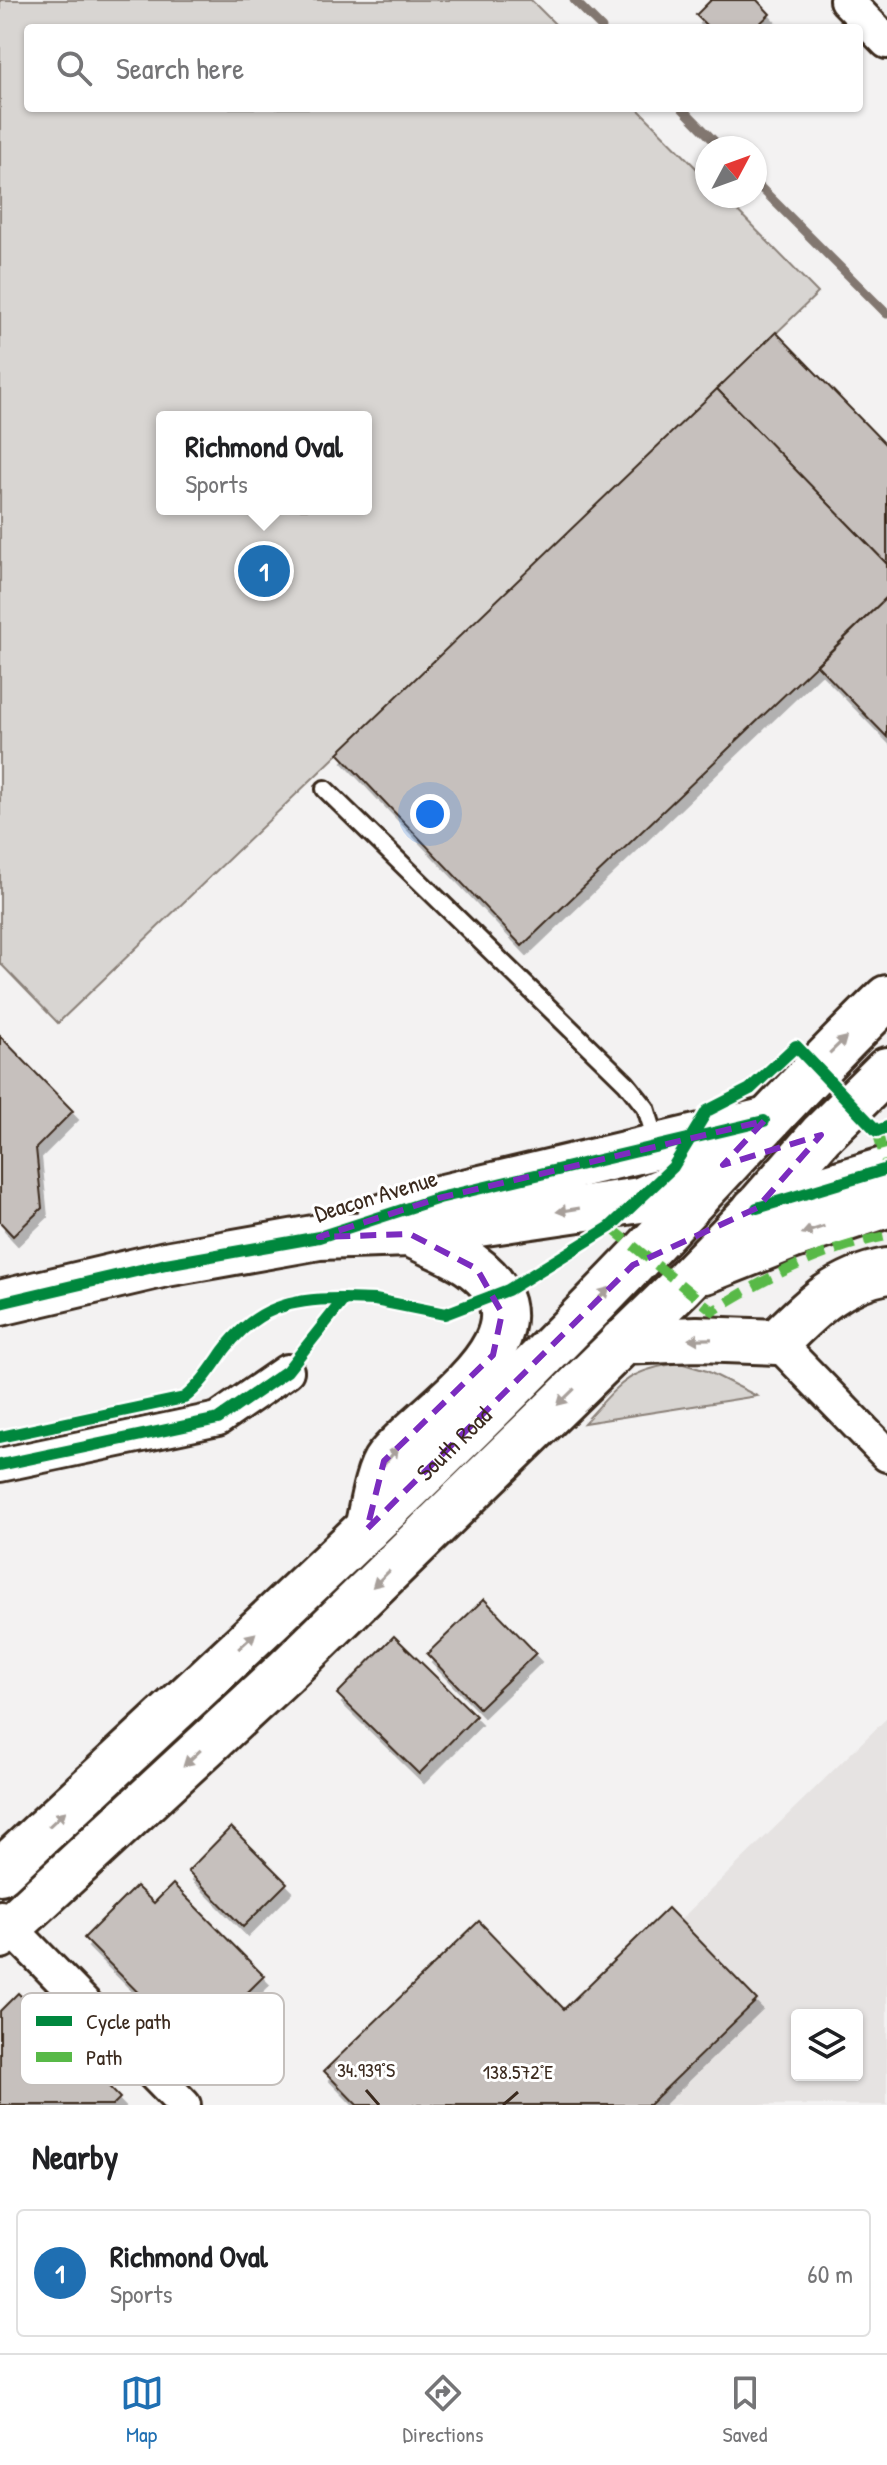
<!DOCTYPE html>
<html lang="en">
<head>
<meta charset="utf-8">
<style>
	:root { --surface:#fff; --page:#f2f2f2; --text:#202124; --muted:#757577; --line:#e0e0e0; --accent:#1f6fb2 }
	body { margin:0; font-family:"Patrick Hand",sans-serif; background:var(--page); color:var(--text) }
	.controls { position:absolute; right:24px; bottom:24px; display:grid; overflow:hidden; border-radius:8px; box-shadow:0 2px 6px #0004 }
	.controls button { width:72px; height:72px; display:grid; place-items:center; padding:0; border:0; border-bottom:2px solid var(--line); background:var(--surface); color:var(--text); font:40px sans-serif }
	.compass { position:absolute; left:695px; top:136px; width:72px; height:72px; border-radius:50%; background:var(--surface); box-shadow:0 2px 6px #0004; rotate:49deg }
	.you { position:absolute; left:430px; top:814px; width:28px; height:28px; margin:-20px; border:6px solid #fff; border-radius:50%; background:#1a73e8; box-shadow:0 0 0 12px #1a73e833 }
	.badge { display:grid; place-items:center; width:52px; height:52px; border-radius:50%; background:var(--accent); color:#fff; font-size:26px; font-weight:700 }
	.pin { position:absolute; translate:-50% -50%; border:4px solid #fff; box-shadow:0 2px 8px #0006 }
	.popup { position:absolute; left:156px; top:411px; width:216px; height:104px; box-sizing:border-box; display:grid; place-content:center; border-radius:8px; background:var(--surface); filter:drop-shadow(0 2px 6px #0005); font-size:26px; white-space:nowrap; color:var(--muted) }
	.popup b { font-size:30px; color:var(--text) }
	.popup::after { content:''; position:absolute; left:50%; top:100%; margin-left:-16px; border:16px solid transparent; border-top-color:var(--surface) }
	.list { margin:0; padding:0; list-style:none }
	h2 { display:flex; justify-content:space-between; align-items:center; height:104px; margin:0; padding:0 32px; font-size:34px }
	h2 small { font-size:26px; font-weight:400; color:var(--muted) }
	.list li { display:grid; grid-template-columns:52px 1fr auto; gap:24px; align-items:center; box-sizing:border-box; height:128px; margin:0 16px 16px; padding:0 16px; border:2px solid var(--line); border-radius:8px }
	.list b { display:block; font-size:30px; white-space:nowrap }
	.list p { margin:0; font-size:26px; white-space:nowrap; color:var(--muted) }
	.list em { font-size:26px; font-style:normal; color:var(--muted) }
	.icon { flex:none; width:44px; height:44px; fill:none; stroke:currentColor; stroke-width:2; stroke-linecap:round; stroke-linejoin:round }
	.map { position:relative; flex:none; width:887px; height:2105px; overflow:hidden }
	.search { position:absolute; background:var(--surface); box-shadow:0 2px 6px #0004; left:24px; right:24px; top:24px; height:88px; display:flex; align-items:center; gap:20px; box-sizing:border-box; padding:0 28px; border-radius:8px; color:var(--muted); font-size:30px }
	.sheet { height:248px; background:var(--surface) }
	nav { display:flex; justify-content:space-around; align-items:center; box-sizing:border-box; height:112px; border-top:2px solid var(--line); background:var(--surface); font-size:22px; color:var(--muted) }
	nav a { display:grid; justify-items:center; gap:4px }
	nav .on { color:var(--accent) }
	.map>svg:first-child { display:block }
	.built { fill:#e6e3e2; fill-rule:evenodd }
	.green { fill:#d8d5d2; stroke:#8a8078; stroke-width:2; fill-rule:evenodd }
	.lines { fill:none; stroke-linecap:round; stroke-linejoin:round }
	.stream { stroke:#827770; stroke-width:9 }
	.building { fill:#c6c0bd; stroke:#3b2a1e; stroke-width:2; filter:url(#shadow) }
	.lane-casing { stroke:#3b2a1e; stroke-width:22 }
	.street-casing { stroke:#3b2a1e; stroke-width:38 }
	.secondary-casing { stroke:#3b2a1e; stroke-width:50 }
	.highway-casing { stroke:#3b2a1e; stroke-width:50 }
	.lane { stroke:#fff; stroke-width:16 }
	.street { stroke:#fff; stroke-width:32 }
	.secondary { stroke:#fff; stroke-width:44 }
	.highway { stroke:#fff; stroke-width:44 }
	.quiet { stroke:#58b947; stroke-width:10; stroke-dasharray:20 10; stroke-linecap:butt }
	.cycleway-casing { stroke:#fff; stroke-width:17 }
	.cycleway { stroke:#00873e; stroke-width:12 }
	.oneway { fill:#a79f9a }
	.marked { fill:none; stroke:#7b2cbf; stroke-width:6; stroke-dasharray:16 10; stroke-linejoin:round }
	.ticks { fill:none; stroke:#3b2a1e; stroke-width:3 }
	.labels { text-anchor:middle; stroke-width:6; stroke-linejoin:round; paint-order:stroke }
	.street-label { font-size:24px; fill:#3b2a1e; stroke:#fff }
	.key { fill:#fff; stroke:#c4bfbc; stroke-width:2 }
	.key-label { font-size:22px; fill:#3b2a1e }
	.ticks-label { font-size:20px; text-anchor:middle; fill:#3b2a1e; stroke:#fff; stroke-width:6; stroke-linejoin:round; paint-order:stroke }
</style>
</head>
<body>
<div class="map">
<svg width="887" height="2105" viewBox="0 0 887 2105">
	<defs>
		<filter id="shadow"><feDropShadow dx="5" dy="9" stdDeviation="0" flood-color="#0004"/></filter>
	</defs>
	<rect width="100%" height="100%" fill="#f3f2f2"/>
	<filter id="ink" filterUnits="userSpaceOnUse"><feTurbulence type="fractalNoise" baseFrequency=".0125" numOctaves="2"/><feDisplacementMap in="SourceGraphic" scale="16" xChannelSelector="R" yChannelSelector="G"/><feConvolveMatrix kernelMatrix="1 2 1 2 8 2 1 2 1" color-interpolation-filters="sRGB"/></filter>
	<g filter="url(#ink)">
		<path class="built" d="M887,1718V2105H614L554,2043ZM797,2015H857V2075H797Z"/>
		<g class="green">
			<path d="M0,0H531L559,28H28V108H637L707,179V196H723L818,293L58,1023L0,963ZM162,417H366V509H162Z"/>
			<path d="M680,1363L707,1371L757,1396L584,1423C619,1385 626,1370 680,1363Z"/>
		</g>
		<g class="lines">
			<g class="stream">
				<path d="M574,0L602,28"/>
				<path d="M682,108L721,148"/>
				<path d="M755,182L887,314"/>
			</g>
		</g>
		<g class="building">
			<path d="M711,0H757L770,14L755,28H709L696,15Z"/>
			<path d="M776,332L887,446V564L717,389Z"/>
			<path d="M717,389L887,564V597L522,946L338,753Z"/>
			<path d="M887,597V737L817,665Z"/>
			<path d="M0,1036L73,1111L36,1148L42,1208L13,1236L0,1222Z"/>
			<path d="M484,1599L536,1653L479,1708L427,1654Z"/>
			<path d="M394,1636L476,1716L419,1774L337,1694Z"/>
			<path d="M231,1827L287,1883L243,1927L188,1871Z"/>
			<path d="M173,1884L264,1976L192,2047L84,1938L136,1886L154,1903Z"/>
			<path d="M668,1908L757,2000L649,2105H357L324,2071L479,1921L564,2009Z"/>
			<path d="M18,1993L120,2098L113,2105H0V2011Z"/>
		</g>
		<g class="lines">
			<defs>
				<path id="lane" d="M325,789L626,1083L646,1108L657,1143"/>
				<g id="street">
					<path d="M846,0L887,42"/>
					<path d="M777,1342L887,1455"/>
					<path d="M0,1465L218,1419L287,1371"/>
					<path d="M0,1917L184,2105"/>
				</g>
				<g id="secondary">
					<path d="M379,1218L439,1198L764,1121"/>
					<path d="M0,1303L166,1264L319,1237L410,1234L640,1200L723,1165"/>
					<path d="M622,1342L697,1339L777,1342C811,1308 838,1280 887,1271"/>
				</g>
				<g id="highway">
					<path d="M755,1209L887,1169"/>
					<path d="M705,1271L791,1237L887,1205"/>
					<path d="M367,1529C371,1512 377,1471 387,1459C427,1409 566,1332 470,1264C453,1252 430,1244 410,1234"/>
					<path id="s1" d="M0,1872C213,1673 430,1476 632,1265C718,1176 798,1084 887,998"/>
					<path d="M0,1936L285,1672L682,1285L757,1208L821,1135L887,1070"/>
				</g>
			</defs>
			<use href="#lane" class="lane-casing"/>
			<use href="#street" class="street-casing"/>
			<use href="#secondary" class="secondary-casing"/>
			<use href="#highway" class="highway-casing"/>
			<use href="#lane" class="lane"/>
			<use href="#street" class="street"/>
			<use href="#secondary" class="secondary"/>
			<use href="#highway" class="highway"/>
			<g class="quiet">
				<path d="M877,1131L887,1166"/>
				<path d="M610,1227L713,1311C767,1277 824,1248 887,1236"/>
			</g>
			<defs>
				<g id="cycleway">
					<path d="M757,1208L887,1169"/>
					<path d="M0,1303L166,1264L319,1237L439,1198L764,1121"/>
					<path d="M0,1437L184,1398C201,1385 212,1367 224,1350C256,1307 293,1298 344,1299"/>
					<path d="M0,1465L218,1419L287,1371L344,1299L375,1300L445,1314L508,1290L610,1227L673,1167L707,1111L750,1089L796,1046L877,1131L887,1127"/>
				</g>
			</defs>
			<use href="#cycleway" class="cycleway-casing"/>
			<use href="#cycleway" class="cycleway"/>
		</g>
		<defs><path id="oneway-solid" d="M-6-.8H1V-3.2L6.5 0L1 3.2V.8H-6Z" transform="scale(2)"/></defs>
		<g class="oneway">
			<use href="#oneway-solid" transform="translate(838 1045) rotate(-44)"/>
			<use href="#oneway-solid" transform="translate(568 1210) rotate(171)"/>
			<use href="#oneway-solid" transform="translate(813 1230) rotate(162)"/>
			<use href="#oneway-solid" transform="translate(601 1296) rotate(-45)"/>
			<use href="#oneway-solid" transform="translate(700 1339) rotate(179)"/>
			<use href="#oneway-solid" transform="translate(566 1397) rotate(136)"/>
			<use href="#oneway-solid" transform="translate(391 1456) rotate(-51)"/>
			<use href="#oneway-solid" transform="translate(381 1579) rotate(136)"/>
			<use href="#oneway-solid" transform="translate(247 1641) rotate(-43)"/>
			<use href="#oneway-solid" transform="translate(192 1758) rotate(137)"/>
			<use href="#oneway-solid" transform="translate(57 1819) rotate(-43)"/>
		</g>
	</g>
	<path class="marked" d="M764,1121L723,1165L821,1135L757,1208L633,1265L367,1529L384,1461L493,1355L502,1313L477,1269L410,1234L319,1237L439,1198Z"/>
	<path class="ticks" d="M366,2090L379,2105M503,2105L518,2092"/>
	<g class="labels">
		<g class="street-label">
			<text transform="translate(376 1196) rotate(-17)" y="8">Deacon Avenue</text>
			<text dy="8" stroke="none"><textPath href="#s1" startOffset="624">South Road</textPath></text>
		</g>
	</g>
	<rect x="20" y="1993" width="264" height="92" rx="12" class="key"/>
	<rect x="36" y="2016" width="36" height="10" fill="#00873e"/>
	<rect x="36" y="2052" width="36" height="10" fill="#58b947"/>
	<g class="key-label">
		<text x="86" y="2029">Cycle path</text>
		<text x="86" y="2065">Path</text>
	</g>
	<g class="ticks-label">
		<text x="366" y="2077">34.939°S</text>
		<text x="518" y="2079">138.572°E</text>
	</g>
</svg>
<div class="controls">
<button><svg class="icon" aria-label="layers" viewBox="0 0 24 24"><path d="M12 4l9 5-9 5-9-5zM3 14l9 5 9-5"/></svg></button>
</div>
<svg class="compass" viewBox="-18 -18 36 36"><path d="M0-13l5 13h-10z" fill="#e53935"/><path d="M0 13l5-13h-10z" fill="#757577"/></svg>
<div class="you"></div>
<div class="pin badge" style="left:264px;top:571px">1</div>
<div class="popup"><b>Richmond Oval</b>Sports</div>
<div class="search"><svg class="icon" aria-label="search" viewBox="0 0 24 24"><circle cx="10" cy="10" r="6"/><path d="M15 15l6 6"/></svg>Search here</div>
</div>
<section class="sheet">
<h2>Nearby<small></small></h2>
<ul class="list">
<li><span class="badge">1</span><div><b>Richmond Oval</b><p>Sports</p></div><em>60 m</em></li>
</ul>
</section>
<nav>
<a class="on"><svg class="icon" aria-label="map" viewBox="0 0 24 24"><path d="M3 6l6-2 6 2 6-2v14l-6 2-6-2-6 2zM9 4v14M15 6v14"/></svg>Map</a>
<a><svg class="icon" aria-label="directions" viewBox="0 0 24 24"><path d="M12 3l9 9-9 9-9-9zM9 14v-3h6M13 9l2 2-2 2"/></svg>Directions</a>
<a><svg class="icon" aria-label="saved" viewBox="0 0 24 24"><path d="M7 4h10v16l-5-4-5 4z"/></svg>Saved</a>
</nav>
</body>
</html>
